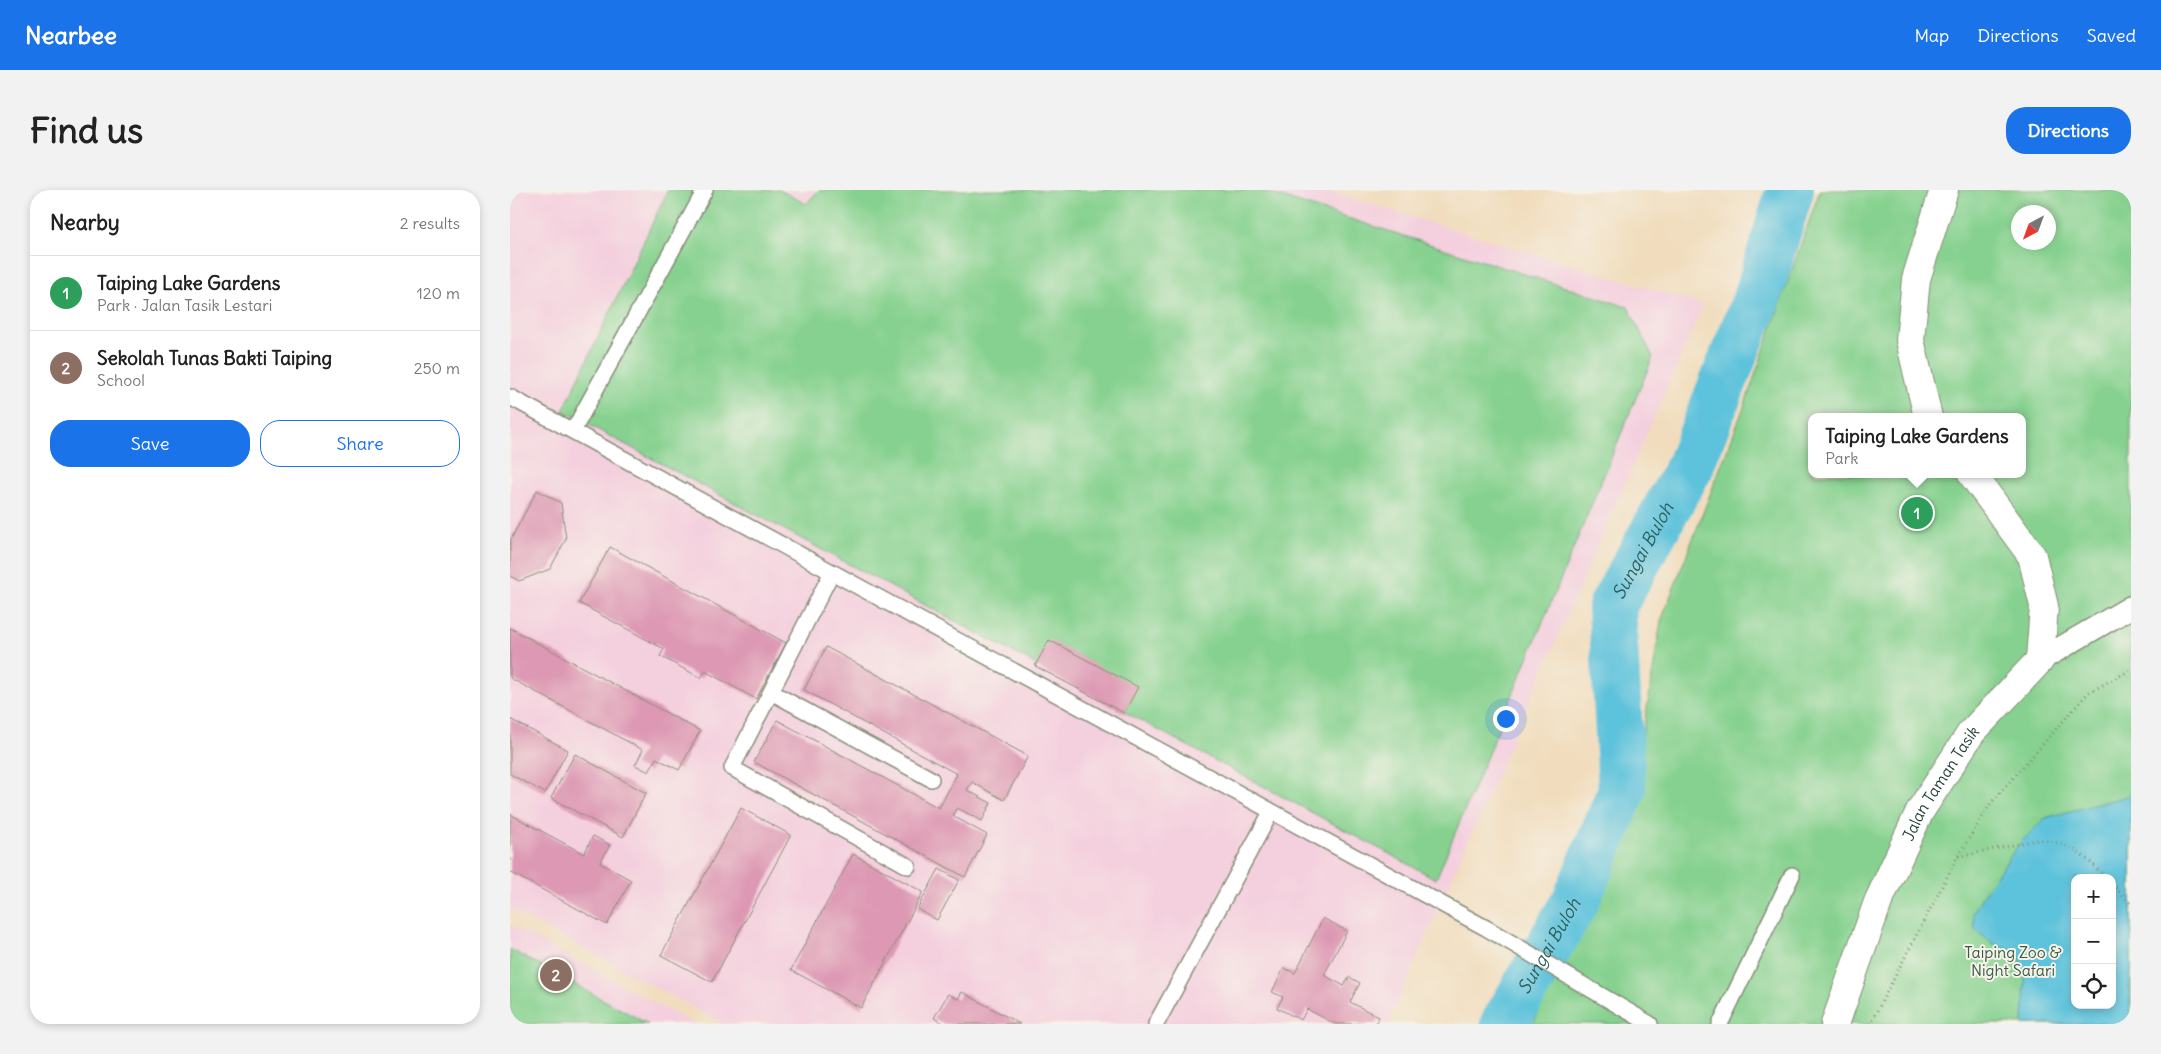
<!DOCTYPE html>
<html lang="en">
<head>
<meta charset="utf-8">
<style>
	:root { --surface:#fff; --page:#f2f2f2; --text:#222; --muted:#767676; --line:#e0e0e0; --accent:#1a73e8 }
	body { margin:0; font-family:Delius,sans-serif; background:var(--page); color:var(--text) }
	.controls { position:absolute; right:15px; bottom:15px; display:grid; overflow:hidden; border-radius:10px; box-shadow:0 2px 8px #0003 }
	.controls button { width:45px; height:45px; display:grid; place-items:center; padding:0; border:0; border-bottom:1px solid var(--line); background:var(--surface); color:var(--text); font:25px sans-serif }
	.compass { position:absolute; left:1501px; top:15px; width:45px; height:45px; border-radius:50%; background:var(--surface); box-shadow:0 2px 8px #0003; rotate:221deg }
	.you { position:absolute; left:995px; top:528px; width:18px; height:18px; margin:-12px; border:4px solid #fff; border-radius:50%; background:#1a73e8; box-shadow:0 0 0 8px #1a73e833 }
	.badge { display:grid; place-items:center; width:32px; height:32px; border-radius:50%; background:var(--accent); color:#fff; font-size:16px; font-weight:700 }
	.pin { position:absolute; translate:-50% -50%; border:2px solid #fff; box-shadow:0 1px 5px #0006 }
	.popup { position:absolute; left:1298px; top:223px; width:218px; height:65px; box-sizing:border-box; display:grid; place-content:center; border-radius:10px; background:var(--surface); filter:drop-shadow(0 1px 4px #0005); font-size:16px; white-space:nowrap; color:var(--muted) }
	.popup b { font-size:19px; color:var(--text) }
	.popup::after { content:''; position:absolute; left:50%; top:100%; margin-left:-10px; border:10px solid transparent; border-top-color:var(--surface) }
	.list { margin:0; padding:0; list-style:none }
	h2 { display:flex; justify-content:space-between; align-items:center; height:65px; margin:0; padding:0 20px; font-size:21px }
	h2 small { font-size:16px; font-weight:400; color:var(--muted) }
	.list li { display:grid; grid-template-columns:32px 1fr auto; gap:15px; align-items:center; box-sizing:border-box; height:75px; padding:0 20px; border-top:1px solid var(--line) }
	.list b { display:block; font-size:19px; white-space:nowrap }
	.list p { margin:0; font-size:16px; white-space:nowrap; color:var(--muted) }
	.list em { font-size:16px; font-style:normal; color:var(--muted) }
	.actions { display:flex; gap:10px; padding:15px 20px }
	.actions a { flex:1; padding:11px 0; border:1px solid var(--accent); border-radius:20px; text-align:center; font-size:18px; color:var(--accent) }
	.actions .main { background:var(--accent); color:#fff }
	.icon { flex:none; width:28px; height:28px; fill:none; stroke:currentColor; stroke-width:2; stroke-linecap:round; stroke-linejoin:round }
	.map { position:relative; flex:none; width:1621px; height:834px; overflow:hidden; border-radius:20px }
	header { display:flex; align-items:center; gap:30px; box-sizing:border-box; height:70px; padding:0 25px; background:var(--accent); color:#fff }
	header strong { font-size:24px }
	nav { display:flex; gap:28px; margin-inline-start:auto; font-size:18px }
	.intro { display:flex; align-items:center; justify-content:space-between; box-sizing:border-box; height:120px; padding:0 30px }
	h1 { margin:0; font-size:35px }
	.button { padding:12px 22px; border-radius:20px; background:var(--accent); color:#fff; font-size:18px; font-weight:700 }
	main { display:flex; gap:30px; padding:0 30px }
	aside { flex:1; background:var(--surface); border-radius:20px; box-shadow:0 2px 8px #0003 }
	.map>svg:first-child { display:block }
	.built { fill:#f4cfde }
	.green { fill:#86d18f; stroke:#528762; fill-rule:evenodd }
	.water { fill:#5dc2db; stroke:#3e8088; fill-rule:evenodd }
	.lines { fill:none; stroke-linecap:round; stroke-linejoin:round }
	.river { stroke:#5dc2db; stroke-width:48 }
	.building { fill:#dd98b3 }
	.service-casing { stroke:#888d79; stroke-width:18 }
	.pedestrian-casing { stroke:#888d79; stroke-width:25 }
	.tertiary-casing { stroke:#888d79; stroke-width:30 }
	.path { stroke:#888d79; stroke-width:3; stroke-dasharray:1 4; stroke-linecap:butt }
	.service { stroke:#fff; stroke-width:15 }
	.pedestrian { stroke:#fff; stroke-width:22 }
	.tertiary { stroke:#fff; stroke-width:28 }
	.labels { text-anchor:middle; stroke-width:4; stroke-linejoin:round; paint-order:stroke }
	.street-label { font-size:16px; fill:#1f3d34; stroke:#f7f3e8 }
	.park-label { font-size:16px; fill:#345b46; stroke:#f7f3e8 }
	.water-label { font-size:18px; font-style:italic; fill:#2e5e5e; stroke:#f7f3e8 }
</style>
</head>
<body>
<header>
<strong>Nearbee</strong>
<nav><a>Map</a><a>Directions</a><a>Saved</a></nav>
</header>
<div class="intro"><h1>Find us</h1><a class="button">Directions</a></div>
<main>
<aside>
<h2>Nearby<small>2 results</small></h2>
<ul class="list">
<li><span class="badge" style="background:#2e9e5b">1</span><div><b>Taiping Lake Gardens</b><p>Park · Jalan Tasik Lestari</p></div><em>120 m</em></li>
<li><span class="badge" style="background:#8d6e63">2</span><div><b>Sekolah Tunas Bakti Taiping</b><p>School</p></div><em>250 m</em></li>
</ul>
<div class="actions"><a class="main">Save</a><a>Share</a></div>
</aside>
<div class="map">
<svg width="1621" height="834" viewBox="0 0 1621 834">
	<rect width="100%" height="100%" fill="#f7f3e8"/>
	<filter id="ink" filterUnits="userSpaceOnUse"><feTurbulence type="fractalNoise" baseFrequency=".02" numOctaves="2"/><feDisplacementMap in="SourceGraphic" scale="10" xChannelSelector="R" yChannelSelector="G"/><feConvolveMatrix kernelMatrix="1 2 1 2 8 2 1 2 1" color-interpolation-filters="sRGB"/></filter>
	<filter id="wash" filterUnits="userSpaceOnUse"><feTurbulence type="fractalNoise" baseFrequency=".0096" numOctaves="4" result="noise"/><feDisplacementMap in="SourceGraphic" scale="20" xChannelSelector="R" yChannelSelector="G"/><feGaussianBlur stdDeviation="1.12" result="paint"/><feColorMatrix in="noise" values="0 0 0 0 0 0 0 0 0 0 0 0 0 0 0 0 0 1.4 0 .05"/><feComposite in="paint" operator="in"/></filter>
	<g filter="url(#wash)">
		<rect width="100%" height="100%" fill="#f1ddbe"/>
		<g class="built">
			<path d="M0,0H813L1193,115L878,834H214L0,719Z"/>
			<path d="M0,735L184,834H0Z"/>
		</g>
		<g class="green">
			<path d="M158,0H270L296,14L309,0H749L1118,117L1143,167L926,689L53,221Z"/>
			<path d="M1310,0H1621V834H1023L1122,611L1151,431L1235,214ZM1508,22H1538V52H1508ZM1302,227H1512V284H1302ZM1565,688H1602V815H1565Z"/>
			<path d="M0,759L138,834H0Z"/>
		</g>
		<path class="water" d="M1621,605V783C1617,794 1621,820 1621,834H1513L1515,790L1508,763L1484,754L1465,740L1463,723L1476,700L1510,653L1535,628ZM1565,688H1602V815H1565Z"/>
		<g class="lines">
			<path class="river" id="s1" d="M994,834L1066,710L1112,600L1102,417L1179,278L1249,102L1280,0"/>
		</g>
		<g id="blocks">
			<g class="building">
				<path d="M27,300L51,313L56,349L40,379L9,391L0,386V351Z"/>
				<path d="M100,357L276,453L246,509L195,481L191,488L150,466L154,459L69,413Z"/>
				<path d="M0,438L190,541L169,580L146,568L139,582L125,575L133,560L0,488Z"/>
				<path d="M539,450L628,497L614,523L525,476Z"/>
				<path d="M316,457L518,566L494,610L462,592L457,600L481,613L472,631L447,618L443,626L477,645L455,687L244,572L267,530L429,618L447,584L294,500Z"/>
				<path d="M0,529L58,560L35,603L0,584Z"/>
				<path d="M65,564L136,603L113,647L41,608Z"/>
				<path d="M231,618L281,645L202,792L151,765Z"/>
				<path d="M0,624L74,664L83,646L100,655L90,673L121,690L97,735L0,682Z"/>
				<path d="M343,664L413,702L351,818L281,780Z"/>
				<path d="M429,679L449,690L427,730L407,719Z"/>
				<path d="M813,728L837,741L814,785L834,796L839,787L850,793L840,812L869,827L865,834H825L797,819L791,830L767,818L773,807L762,802L774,778L785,783Z"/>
				<path d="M452,802L510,834H435L424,828L438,804L448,809Z"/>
			</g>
		</g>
	</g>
	<g filter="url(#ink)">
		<use href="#blocks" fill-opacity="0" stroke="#888d79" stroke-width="1"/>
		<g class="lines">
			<defs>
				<g id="service">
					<path d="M0,207L976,738L1140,834"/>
					<path d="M63,241L195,0"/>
					<path d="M322,382L222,578L398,676"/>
					<path d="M261,502L421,589"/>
					<path d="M646,834L761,622"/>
					<path d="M1210,834L1282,685"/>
				</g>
				<path id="pedestrian" d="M1530,470L1621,417"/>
				<g id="tertiary">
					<path d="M1418,227L1400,150L1406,89L1434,0"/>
					<path id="s2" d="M1325,834L1368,712L1410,621L1461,543L1530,470L1534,416L1522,366L1462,284"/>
				</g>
			</defs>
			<use href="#service" class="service-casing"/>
			<use href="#pedestrian" class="pedestrian-casing"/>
			<use href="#tertiary" class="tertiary-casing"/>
			<g class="path">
				<path d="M1448,667L1526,650C1559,650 1575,666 1596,688"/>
				<path d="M1602,694L1621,714"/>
				<path d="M1360,834L1447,668L1481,613L1579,502L1621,480"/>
			</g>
			<use href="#service" class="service"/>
			<use href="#pedestrian" class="pedestrian"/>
			<use href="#tertiary" class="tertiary"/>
		</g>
	</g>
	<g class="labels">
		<g class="street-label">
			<text dy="6" stroke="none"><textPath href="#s2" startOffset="264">Jalan Taman Tasik</textPath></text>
		</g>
		<g class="park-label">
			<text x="1503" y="768">Taiping Zoo &amp;<tspan x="1503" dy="18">Night Safari</tspan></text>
		</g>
		<g class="water-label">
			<text dy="6" stroke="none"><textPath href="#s1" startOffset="510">Sungai Buloh</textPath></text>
			<text dy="6" stroke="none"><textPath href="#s1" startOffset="90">Sungai Buloh</textPath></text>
		</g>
	</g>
</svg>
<div class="controls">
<button>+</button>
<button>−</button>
<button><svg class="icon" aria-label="locate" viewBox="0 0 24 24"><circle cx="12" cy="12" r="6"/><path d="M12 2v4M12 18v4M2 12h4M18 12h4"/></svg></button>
</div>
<svg class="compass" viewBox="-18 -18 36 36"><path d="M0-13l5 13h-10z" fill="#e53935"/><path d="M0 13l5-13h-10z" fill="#767676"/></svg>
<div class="you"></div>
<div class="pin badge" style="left:1407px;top:323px;background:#2e9e5b">1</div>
<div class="popup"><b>Taiping Lake Gardens</b>Park</div>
<div class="pin badge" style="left:46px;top:785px;background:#8d6e63">2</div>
</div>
</main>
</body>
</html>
